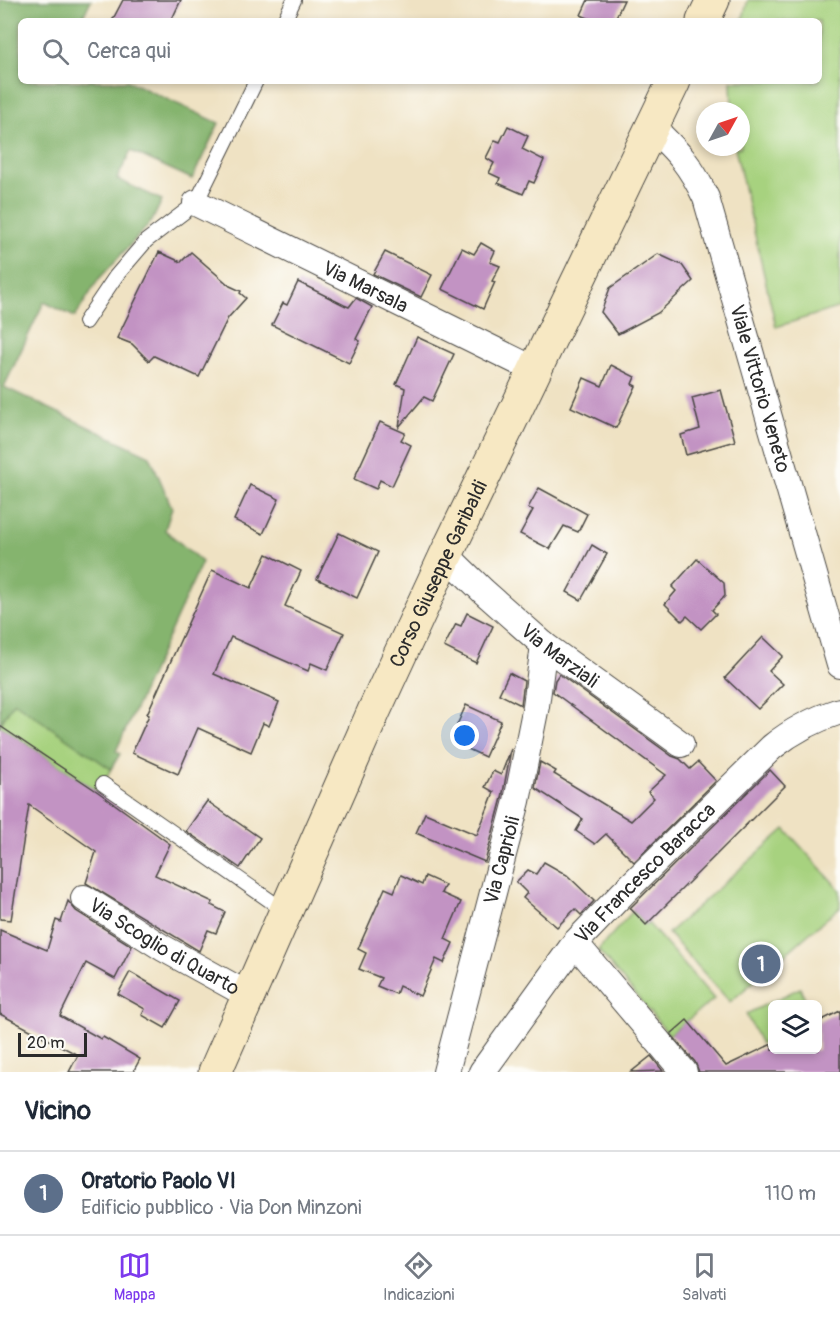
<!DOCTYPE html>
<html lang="it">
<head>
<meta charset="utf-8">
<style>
	:root { --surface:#fff; --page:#f6f6f7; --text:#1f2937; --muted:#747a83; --line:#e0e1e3; --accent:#7c3aed }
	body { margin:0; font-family:Pangolin,sans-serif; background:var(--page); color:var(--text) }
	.controls { position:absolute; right:18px; bottom:18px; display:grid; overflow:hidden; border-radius:9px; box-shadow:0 3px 9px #0003 }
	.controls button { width:54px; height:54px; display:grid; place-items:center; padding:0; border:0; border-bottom:2px solid var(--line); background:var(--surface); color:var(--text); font:30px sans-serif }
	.compass { position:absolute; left:696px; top:102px; width:54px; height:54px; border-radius:50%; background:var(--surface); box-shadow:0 3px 9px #0003; rotate:50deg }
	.scale { position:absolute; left:18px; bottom:15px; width:69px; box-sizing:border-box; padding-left:6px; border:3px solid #2b2b2b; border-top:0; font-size:16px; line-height:21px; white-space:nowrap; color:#2b2b2b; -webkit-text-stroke:4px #fdfcf7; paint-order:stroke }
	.you { position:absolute; left:465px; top:736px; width:21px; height:21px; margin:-15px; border:4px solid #fff; border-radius:50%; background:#1a73e8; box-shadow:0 0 0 9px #1a73e833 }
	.badge { display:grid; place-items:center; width:39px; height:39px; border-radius:50%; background:var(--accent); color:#fff; font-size:20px; font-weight:700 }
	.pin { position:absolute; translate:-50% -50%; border:3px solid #fff; box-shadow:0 2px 6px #0006 }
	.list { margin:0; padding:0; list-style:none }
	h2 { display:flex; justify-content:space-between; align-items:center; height:78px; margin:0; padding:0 24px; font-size:26px }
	h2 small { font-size:20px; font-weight:400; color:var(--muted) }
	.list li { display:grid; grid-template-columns:39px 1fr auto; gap:18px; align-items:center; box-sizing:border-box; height:84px; padding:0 24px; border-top:2px solid var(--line) }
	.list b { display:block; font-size:22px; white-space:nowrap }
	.list p { margin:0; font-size:20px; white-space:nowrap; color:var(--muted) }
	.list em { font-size:20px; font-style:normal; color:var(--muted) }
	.icon { flex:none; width:33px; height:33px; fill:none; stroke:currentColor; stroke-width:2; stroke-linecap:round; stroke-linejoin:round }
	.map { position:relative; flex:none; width:840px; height:1072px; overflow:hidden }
	.search { position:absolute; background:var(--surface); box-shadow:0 3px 9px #0003; left:18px; right:18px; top:18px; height:66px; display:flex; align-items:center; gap:15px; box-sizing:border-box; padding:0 21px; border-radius:9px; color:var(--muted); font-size:22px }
	.sheet { height:162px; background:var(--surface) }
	nav { display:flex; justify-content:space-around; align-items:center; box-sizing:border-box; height:84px; border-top:2px solid var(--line); background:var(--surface); font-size:16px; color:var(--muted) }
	nav a { display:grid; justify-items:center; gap:3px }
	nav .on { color:var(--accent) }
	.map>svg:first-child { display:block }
	.green { fill:#a7d27f; stroke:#697e55; stroke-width:1.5 }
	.forest { fill:#85b46e; stroke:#58704c; stroke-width:1.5 }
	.building { fill:#c293c3 }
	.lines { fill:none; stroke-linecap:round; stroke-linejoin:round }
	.lane-casing { stroke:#484642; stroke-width:16 }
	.street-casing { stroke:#484642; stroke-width:28 }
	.secondary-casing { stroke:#484642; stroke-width:35 }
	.lane { stroke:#fff; stroke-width:14 }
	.street { stroke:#fff; stroke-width:26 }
	.secondary { stroke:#f7e8c3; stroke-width:33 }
	.labels { text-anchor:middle; stroke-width:4.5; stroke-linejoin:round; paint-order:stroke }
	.street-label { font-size:20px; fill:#2b2b2b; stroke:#fdfcf7 }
</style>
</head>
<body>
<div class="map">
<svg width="840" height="1072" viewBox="0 0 840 1072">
	<rect width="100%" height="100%" fill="#fdfcf7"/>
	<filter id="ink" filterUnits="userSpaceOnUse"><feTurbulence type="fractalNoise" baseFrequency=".0167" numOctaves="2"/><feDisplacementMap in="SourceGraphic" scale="12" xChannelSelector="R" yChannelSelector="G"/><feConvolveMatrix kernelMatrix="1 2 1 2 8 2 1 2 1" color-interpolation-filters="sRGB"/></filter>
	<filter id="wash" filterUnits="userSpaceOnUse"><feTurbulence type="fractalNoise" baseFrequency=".008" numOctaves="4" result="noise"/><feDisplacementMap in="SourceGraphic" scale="24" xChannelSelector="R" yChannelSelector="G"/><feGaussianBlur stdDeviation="1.35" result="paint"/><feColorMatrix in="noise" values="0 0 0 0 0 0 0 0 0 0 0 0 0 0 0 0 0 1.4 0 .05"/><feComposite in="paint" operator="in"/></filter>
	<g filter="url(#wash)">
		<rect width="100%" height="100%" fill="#efe2c3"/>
		<g class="green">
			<path d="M748,0H840V307L776,327L735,148L741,147V111H732L731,81H819V21H742Z"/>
			<path d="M14,701L111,769L98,792L0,726Z"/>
			<path d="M785,829L840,890V907L730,1002L668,933Z"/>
			<path d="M633,911L646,925L648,923L714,999L669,1035L598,950Z"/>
			<path d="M800,988L808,1004H772V1038L761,1044L746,1014Z"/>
		</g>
		<path class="forest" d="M0,0H91L81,21H21V81H128L219,123L192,179L131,151L117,179L162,200L152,221L98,280L75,317L44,302L4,387L150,456L172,508L165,530L202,562L116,751L120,754L111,769L14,702L0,724Z"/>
		<g id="blocks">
			<g class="building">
				<path d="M123,0H181L171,21H112Z"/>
				<path d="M588,0H624L614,21H595L581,15Z"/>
				<path d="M508,126L528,136L522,149L544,160L534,183L529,181L523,194L498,183L500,178L489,173L494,163L486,158L495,140L500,142Z"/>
				<path d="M481,243L495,251L490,262L500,266L492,281L495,282L483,309L442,289L462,248L474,254Z"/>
				<path d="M159,252L181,262L191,252L230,286L241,291L240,293L246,298L228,318L199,377L154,356L149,361L132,344L117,338Z"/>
				<path d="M385,252L432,275L421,297L373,274Z"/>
				<path d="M658,254L682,265L693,281L658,313L618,334L601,312L610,288Z"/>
				<path d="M298,282L344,305L349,307L356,298L372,307L356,339L360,341L349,363L272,325L283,303L287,305Z"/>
				<path d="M417,337L454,354L432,401L424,397L399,427L405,388L396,384Z"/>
				<path d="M611,365L635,377L632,384L636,386L616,428L571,407L584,378L602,386Z"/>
				<path d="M721,390L735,441L686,455L681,435L700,429L692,398Z"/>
				<path d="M380,422L405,433L401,440L411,445L392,486L380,480L376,489L354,479Z"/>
				<path d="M250,485L279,499L263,534L234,520Z"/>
				<path d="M539,488L587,514L578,532L564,526L550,549L520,534L533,510L528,508Z"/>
				<path d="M339,533L378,552L357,598L317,579Z"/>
				<path d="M592,545L607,554L581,600L567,592Z"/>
				<path d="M267,554L301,571L285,606L344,633L327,670L311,663L308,671L231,637L214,674L279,702L269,726L263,723L251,752L198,728L178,774L132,753L149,715L147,714L212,570L251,588Z"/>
				<path d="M697,559L724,583L725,596L712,610L716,614L701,629L687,616L682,621L665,604L676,591L672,587Z"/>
				<path d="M467,613L493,626L476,663L444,647L456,624L461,626Z"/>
				<path d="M763,637L783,656L769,671L783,684L758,709L725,678Z"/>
				<path d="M509,673L524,681L521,705L499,694Z"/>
				<path d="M559,674L672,756L680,759L690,769L698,762L716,781L634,862L606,834L595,844L576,831L583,819L535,788L540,762L556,771L554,774L631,821L654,798L648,792L666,775L553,692L555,680Z"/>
				<path d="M466,705L501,721L485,757L455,743L461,732L457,725Z"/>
				<path d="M0,726L98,792L170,844L155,875L213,902L211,905L225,912L216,933L208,930L199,951L86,883L96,852L29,805L11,920L0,919Z"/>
				<path d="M511,749L502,798L485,862L416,833L425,813L477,835L494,792L485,787L493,771L501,775Z"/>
				<path d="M770,770L785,786L646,925L630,908Z"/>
				<path d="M207,801L260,838L240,868L186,831Z"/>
				<path d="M544,862L567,875L594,901L581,915L575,909L557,927L523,898L527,893L516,882L528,870L536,874Z"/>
				<path d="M401,875L422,885L425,876L445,885L441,893L461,902L445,939L453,943L444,963L436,959L420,996L399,986L396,994L377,986L381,978L359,969L366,953L358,949L385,888L394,892Z"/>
				<path d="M68,901L76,911L132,946L115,979L86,963L60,1016L101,1039L103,1037L140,1059L133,1072H69L78,1055L0,1014V930L47,950L56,920L61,922Z"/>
				<path d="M130,972L180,1001L165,1028L142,1015L145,1009L118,994Z"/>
				<path d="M840,1011V1072H699L695,1062L671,1034L687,1020L726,1066L772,1044V1050H818V1022Z"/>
				<path d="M651,1056L663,1071L631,1072Z"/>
			</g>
		</g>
	</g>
	<g filter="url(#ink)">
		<use href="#blocks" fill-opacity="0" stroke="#484642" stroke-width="1.5"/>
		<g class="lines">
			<defs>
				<g id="lane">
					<path d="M284,21L294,0"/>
					<path d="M85,322L116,276L146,241L196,203L256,81"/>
					<path d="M103,784L285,911"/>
				</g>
				<g id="street">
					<path id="s1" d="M652,127C678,152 690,164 706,198L840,665"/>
					<path id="s2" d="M196,203L535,370"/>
					<path id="s3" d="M446,555L483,591L544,645L681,744"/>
					<path id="s4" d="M84,898L163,948L248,995"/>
					<path d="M575,943L684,1072"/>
					<path id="s5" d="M446,1072L517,801L536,706L544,645"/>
					<path id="s6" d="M482,1072L575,943L623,893L772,747C793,730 815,719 840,711"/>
				</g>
				<g id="secondary">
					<path d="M703,21L713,0"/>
					<path id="s7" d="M215,1072L374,711L446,555L674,81"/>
				</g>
			</defs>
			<use href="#lane" class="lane-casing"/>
			<use href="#street" class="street-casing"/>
			<use href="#secondary" class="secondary-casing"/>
			<use href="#lane" class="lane"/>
			<use href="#street" class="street"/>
			<use href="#secondary" class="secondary"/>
		</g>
	</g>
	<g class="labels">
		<g class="street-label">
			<text dy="7" stroke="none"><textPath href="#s2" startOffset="189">Via Marsala</textPath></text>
			<text dy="7" stroke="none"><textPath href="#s1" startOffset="288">Viale Vittorio Veneto</textPath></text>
			<text dy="7" stroke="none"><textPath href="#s7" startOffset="546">Corso Giuseppe Garibaldi</textPath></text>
			<text dy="7" stroke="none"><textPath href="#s3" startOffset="152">Via Marziali</textPath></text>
			<text dy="7" stroke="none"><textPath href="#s5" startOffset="219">Via Caprioli</textPath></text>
			<text dy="7" stroke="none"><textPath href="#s6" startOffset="258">Via Francesco Baracca</textPath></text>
			<text dy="7" stroke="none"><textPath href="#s4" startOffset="94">Via Scoglio di Quarto</textPath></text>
		</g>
	</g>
</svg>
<div class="controls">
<button><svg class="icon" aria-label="layers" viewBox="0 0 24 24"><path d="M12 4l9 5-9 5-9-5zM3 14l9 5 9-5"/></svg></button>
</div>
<svg class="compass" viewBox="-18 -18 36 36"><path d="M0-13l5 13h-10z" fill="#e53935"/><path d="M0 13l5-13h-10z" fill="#747a83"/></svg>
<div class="scale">20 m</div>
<div class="you"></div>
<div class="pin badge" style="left:761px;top:964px;background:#5c6f8a">1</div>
<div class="search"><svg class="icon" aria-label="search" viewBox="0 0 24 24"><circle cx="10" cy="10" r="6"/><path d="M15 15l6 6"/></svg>Cerca qui</div>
</div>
<section class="sheet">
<h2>Vicino<small></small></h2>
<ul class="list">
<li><span class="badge" style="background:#5c6f8a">1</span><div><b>Oratorio Paolo VI</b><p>Edificio pubblico · Via Don Minzoni</p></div><em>110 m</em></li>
</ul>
</section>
<nav>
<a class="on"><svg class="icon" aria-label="map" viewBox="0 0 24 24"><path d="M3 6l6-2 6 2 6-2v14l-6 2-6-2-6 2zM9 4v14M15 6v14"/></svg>Mappa</a>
<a><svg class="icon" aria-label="directions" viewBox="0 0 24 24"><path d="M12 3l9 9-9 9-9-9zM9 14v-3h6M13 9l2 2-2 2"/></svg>Indicazioni</a>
<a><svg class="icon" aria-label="saved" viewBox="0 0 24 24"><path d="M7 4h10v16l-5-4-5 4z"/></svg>Salvati</a>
</nav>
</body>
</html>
